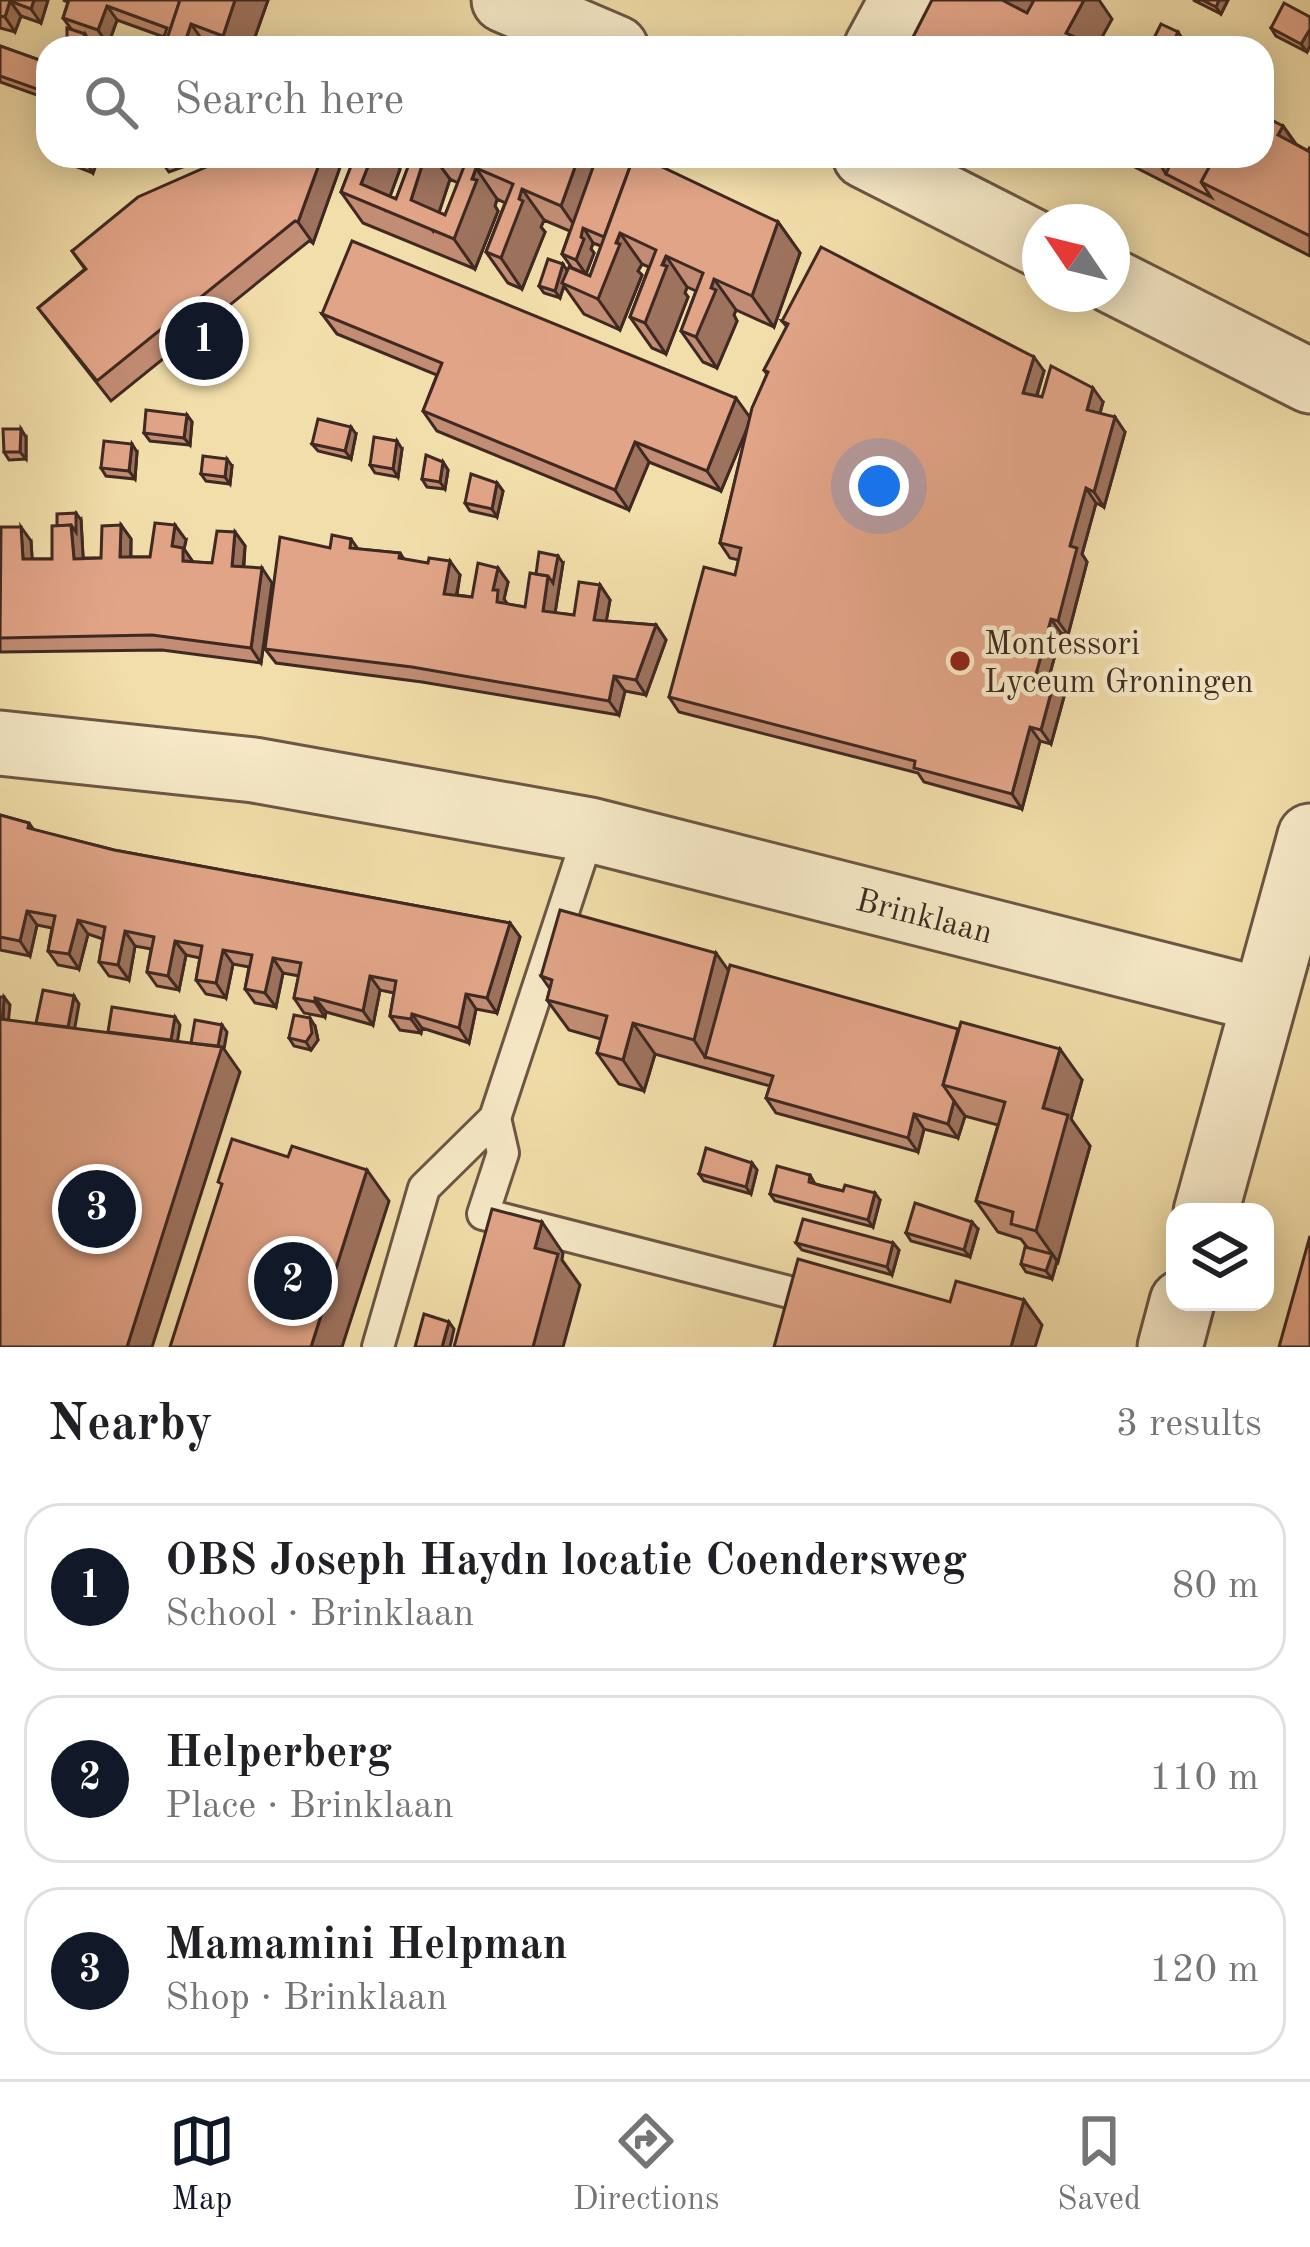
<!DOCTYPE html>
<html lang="en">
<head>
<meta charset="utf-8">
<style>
	:root { --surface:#fff; --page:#f6f6f6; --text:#202124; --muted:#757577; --line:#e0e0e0; --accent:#111827 }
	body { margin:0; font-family:"Old Standard TT",serif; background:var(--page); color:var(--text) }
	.controls { position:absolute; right:36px; bottom:36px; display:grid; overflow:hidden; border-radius:24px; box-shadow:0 6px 30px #0003 }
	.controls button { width:108px; height:108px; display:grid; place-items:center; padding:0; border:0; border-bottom:3px solid var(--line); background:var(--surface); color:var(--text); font:60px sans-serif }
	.compass { position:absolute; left:1022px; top:204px; width:108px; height:108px; border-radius:50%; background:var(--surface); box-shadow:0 6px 30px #0003; rotate:305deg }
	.you { position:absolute; left:879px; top:486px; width:42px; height:42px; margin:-30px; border:9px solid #fff; border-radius:50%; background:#1a73e8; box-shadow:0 0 0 18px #1a73e833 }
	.badge { display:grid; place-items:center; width:78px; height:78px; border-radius:50%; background:var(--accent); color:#fff; font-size:39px; font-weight:700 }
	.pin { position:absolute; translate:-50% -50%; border:6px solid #fff; box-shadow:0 3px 12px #0006 }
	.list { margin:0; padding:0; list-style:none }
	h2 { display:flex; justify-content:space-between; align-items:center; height:156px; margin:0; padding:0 48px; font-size:51px }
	h2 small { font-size:39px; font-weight:400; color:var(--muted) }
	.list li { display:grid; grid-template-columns:78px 1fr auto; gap:36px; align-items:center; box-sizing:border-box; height:168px; margin:0 24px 24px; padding:0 24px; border:3px solid var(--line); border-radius:36px }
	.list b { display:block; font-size:45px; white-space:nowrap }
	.list p { margin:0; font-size:39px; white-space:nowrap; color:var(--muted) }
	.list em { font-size:39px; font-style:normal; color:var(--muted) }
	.icon { flex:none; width:66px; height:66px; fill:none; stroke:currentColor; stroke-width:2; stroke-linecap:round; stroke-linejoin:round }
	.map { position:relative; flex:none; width:1310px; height:1347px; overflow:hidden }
	.search { position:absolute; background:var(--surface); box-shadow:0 6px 30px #0003; left:36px; right:36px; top:36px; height:132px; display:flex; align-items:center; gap:30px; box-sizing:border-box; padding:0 42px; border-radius:36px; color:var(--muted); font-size:45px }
	.sheet { height:732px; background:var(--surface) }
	nav { display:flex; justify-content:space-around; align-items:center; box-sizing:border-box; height:168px; border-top:3px solid var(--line); background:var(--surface); font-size:33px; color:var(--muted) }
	nav a { display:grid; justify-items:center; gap:6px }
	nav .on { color:var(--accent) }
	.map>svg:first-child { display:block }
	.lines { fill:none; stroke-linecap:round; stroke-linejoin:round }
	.service-casing { stroke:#6c5644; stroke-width:36 }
	.minor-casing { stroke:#6c5644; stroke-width:69 }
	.service { stroke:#f7eac8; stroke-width:30 }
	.minor { stroke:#f7eac8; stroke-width:63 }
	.wall { fill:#c28d74; stroke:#3f2922; stroke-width:3; fill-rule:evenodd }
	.shaded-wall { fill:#9e735e; stroke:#3f2922; stroke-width:3 }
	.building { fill:#e1a487; stroke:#3f2922; stroke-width:3 }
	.poi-dot { fill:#8f2418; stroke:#f7eac8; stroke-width:4.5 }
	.labels { text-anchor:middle; stroke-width:9; stroke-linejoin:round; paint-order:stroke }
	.poi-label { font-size:33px; fill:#3f2922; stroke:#f7eac8; text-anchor:start }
	.street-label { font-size:33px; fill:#3f2922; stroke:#f7eac8 }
</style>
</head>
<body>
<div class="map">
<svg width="1310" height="1347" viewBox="0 0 1310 1347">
	<rect width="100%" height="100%" fill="#f2deaa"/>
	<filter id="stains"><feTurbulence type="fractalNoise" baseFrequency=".00167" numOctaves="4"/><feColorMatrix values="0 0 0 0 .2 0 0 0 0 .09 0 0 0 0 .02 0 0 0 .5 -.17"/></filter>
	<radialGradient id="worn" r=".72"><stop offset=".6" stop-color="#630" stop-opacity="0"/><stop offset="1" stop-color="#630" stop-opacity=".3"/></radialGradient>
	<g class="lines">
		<defs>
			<g id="service">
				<path d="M495,1118L503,1153L483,1214L789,1292"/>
				<path d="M378,1347L424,1188L495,1118L590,830"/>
			</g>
			<g id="minor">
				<path d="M504,0L616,48"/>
				<path d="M876,48L902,0"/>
				<path d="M865,156L1040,245"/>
				<path d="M1112,281L1310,381"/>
				<path id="s1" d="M0,743L254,770L590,830L1262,1000"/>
				<path d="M1206,1212L1310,836"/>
				<path d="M1170,1347L1182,1302"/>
			</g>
		</defs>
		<use href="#service" class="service-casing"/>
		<use href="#minor" class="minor-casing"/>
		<use href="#service" class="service"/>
		<use href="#minor" class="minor"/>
	</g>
	<g class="wall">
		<path d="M0,0H48L41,23L21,16L15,32L0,28Z"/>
		<path d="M63,0H268L251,48H160L164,37L117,20L108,45L87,37L90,42L88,48H67L72,30L63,18L68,2Z"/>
		<path d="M1193,0H1228L1221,14Z"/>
		<path d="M1310,17V46L1307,52L1276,36L1271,28Z"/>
		<path d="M0,46L48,63V99L0,82Z"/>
		<path d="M1283,126L1296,144L1308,151L1310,147V256L1113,156H1262Z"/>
		<path d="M52,156H99L93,173L54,158Z"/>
		<path d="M167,156H213L169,172L164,165Z"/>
		<path d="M223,156H344L313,243L309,241L111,401L38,308L85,269L72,251L222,160Z"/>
		<path d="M355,156H615L778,222L800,253L774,327L736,310L734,315L737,321L717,368L703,362L681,331L696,291L687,287L685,293L688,297L666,354L652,348L630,317L649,267L642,264L638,271L642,275L620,330L584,314L564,286L560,298L544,293L539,286L568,271L590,276L601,246L593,243L591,249L594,253L586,274L572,268L562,254L570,231L544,220L541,227L545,232L522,289L508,283L486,252L505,203L497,199L495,206L498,211L475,269L363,223L341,192ZM400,159L410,163L396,199L390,196L400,169L398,165ZM450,179L458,183L445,215L439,212Z"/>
		<path d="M322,314L750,417L767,374L764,370L787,327L782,321L1044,371L1037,396L1103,402L1100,413L1125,432L1104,507L1096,503L1082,554L1087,562L1068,635L1061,633L1049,677L1055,678L1065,693L1051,744L1040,741L1022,809L924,782L918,773L679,712L669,697L735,575L739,560L730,558L720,543L748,426L721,491L649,462L629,510L437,431L423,411L437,375L337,334Z"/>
		<path d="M187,415L192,422L190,445L150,441L144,433Z"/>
		<path d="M356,434L351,459L318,451L312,444Z"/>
		<path d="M26,437V459L9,460L4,452Z"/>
		<path d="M402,449L398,477L375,473L370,465Z"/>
		<path d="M137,452L135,479L106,476L101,468Z"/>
		<path d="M443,462L448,470L445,489L427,487L422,479Z"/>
		<path d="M232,466L230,484L206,481L201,474Z"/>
		<path d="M497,483L503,491L497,517L470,511L465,503Z"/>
		<path d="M81,520L83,558H101L121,525L131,539V557H150L186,540L184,549L193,562L212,563L235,532L245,546L244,567L272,583L261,663L162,650L0,652V560L31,541L32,559H52Z"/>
		<path d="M351,539L358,549L400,553L404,559L460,575L457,595L472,597L498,568L508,582L504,599L507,604L525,607L536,574L563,563L555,613L574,615L600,585L610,600L606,621L656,625L666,640L646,695L625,691L619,715L422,682L276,663L265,649L330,548Z"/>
		<path d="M0,815L29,823L34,830L114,850L510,923L520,937L497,1013L476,1009L469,1043L422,1028L421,1033L400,1030L390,1016L394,993L380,990L373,1025L326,1012L325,1017L304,1013L294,998L299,976L283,973L276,1007L255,1003L245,989L249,967L233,964L226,998L206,994L196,980L200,958L186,955L179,990L157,986L147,972L151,949L135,946L129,980L109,976L99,962L103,939L88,934L79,969L58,965L48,951L52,928L37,925L30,956L0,950Z"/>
		<path d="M728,970L1082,1080L1071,1119L1090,1146L1052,1279L1026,1272L1021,1264L1027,1247L1021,1239L998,1232L976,1201L998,1125L965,1116L958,1138L924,1129L918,1152L776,1113L766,1098L770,1086L655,1054L644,1091L619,1084L597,1053L601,1039L569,1030L547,1000L550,989L541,976Z"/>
		<path d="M315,1026L318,1040L311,1050L294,1046L289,1038Z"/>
		<path d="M752,1163L757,1170L751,1194L704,1181L699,1174Z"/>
		<path d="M810,1175L815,1184L880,1200L873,1227L775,1201L770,1194Z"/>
		<path d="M978,1229L970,1257L911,1241L906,1233Z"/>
		<path d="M796,1243H893L899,1250L892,1275L802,1250Z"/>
	</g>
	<g class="shaded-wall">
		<path d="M34,0H48L41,23L31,9Z"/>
		<path d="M235,0H268L251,48H232L223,36Z"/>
		<path d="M1002,0H1032L1036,6L1023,31Z"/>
		<path d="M1084,0H1099L1112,19L1096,48L1066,33Z"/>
		<path d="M1219,0H1228L1221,14L1216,7Z"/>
		<path d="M10,1L21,16L15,32L5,17Z"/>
		<path d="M107,6L117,20L108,45L98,30Z"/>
		<path d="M191,24L208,48H183Z"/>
		<path d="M1310,29V46L1307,52L1301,44Z"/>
		<path d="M1178,32L1189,48H1170Z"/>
		<path d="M85,34L90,42L88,48H80Z"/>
		<path d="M1283,126L1304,157L1278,135Z"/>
		<path d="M91,156H99L93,173L88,165Z"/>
		<path d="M322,156H344L313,243L298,222Z"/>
		<path d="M372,156H398L400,159L398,165L400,169L385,210L361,184Z"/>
		<path d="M425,156H433L450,179L433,231L411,200Z"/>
		<path d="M579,156H604L609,163L585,230L593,243L591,249L594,253L586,274L576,260L581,235L561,206Z"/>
		<path d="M1155,156H1191L1166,174Z"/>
		<path d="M476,168L497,199L495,206L498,211L475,269L454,239Z"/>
		<path d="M522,189L544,220L541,227L545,232L522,289L501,258Z"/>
		<path d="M778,222L800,253L774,327L752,296Z"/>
		<path d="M620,233L642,264L638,271L642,275L620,330L598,299Z"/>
		<path d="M666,256L687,287L685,293L688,297L666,354L645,323Z"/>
		<path d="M563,264L568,272L560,298L555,291Z"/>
		<path d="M714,279L736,310L734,315L737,321L717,368L696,337Z"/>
		<path d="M1034,357L1044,371L1033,407L1023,393Z"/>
		<path d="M1093,388L1103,402L1097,424L1087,410Z"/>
		<path d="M736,398L751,419L721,491L707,471Z"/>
		<path d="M187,415L192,422L190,445L184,438Z"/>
		<path d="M1115,417L1125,432L1104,507L1094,492Z"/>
		<path d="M351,427L356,434L351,459L345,451Z"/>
		<path d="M21,429L26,437V459L20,452Z"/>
		<path d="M397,441L402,449L398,477L393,469Z"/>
		<path d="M635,442L649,462L629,510L615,490Z"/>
		<path d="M132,444L137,452L135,479L129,471Z"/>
		<path d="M227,459L232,466L230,484L225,477Z"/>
		<path d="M443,462L448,470L445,489L440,482Z"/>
		<path d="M497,483L503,491L497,517L492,509Z"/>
		<path d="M1086,488L1096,503L1082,554L1087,562L1068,635L1058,621L1070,546Z"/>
		<path d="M76,513L81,520L84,573L74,559L71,525Z"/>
		<path d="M121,525L131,539L130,572L120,557Z"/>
		<path d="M175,525L186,540L184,549L193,562L183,561L172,546Z"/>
		<path d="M21,527L31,541L33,573L23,559Z"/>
		<path d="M235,532L245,546L242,580L232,566Z"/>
		<path d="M558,556L563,563L553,625L543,611L548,576Z"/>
		<path d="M450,561L460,575L454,608L444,594Z"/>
		<path d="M262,568L272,583L261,663L251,648Z"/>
		<path d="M498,568L508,582L504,599L508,605L497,602L493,590Z"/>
		<path d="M600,585L610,600L604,634L594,620Z"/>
		<path d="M1051,619L1061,633L1046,688L1036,674Z"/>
		<path d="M656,625L666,640L646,695L636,680Z"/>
		<path d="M614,676L625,691L619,715L609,701Z"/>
		<path d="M1055,678L1065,693L1051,744L1041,730Z"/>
		<path d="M1030,727L1040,741L1022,809L1012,794Z"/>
		<path d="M27,911L37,925L30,956L20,941Z"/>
		<path d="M78,920L88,934L79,969L69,954Z"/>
		<path d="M510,923L520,937L497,1013L487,998Z"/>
		<path d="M125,931L135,946L129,980L118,965Z"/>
		<path d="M175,941L186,955L179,990L168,976Z"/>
		<path d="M223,950L233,964L226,998L216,983Z"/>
		<path d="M716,953L738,984L705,1057L694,1040Z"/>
		<path d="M273,958L283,973L276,1007L265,993Z"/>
		<path d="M370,976L380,990L373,1025L363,1011Z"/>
		<path d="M466,994L476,1009L469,1043L459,1028Z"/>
		<path d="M74,996L79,1004L73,1038L67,1031Z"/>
		<path d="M4,997L10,1005L8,1025L3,1017Z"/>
		<path d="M315,998L326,1012L325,1017L315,1002Z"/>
		<path d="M412,1014L422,1028L421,1033L411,1019Z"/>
		<path d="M175,1017L180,1025L176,1051L170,1044Z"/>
		<path d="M310,1018L315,1026L318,1040L311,1050L306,1042Z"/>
		<path d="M633,1023L655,1054L644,1091L623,1060Z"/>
		<path d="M222,1025L227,1032L224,1049L240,1072L152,1347H127L217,1050Z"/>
		<path d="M1060,1049L1082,1080L1071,1119L1090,1146L1058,1262L1036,1231L1043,1108Z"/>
		<path d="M954,1101L965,1116L958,1138L948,1124Z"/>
		<path d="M914,1114L924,1129L918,1152L908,1138Z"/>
		<path d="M752,1163L757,1170L751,1194L746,1187Z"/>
		<path d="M367,1170L389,1201L342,1347H311Z"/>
		<path d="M875,1193L880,1200L873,1227L868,1220Z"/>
		<path d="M542,1222L563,1253L562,1260L580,1285L563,1347H533L535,1248Z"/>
		<path d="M972,1222L978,1229L970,1257L964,1250Z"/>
		<path d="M893,1243L899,1250L892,1275L887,1267Z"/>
		<path d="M1052,1254L1057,1261L1052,1279L1046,1271Z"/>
		<path d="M1024,1300L1042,1325L1035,1347H1011Z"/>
		<path d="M449,1322L454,1329L450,1347H442Z"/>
	</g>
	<g class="building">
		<path d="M0,0H34L31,9L10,1L5,17L0,16Z"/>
		<path d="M69,0H180L166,42L171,48H160L167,28L107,6L98,30L63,18Z"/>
		<path d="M180,0H235L223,36L191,24L183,48L166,42Z"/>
		<path d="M932,0H1002L1027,13L1034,0H1084L1066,33L1097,48H923L911,41Z"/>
		<path d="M1202,0H1219L1216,7Z"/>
		<path d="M1284,3L1310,17V29L1301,44L1271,28Z"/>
		<path d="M1161,24L1178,32L1170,48H1149Z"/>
		<path d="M67,28L85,34L80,48H67Z"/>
		<path d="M1127,42L1139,48H1124Z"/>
		<path d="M0,46L48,63V93L0,76Z"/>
		<path d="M1262,115L1283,126L1278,135L1308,151L1310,147V236L1201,182L1215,156H1262Z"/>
		<path d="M63,156H91L88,165Z"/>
		<path d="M167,156H188L164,165Z"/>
		<path d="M223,156H322L298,222L295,221L97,381L38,308L86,269L72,251L138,197L222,160Z"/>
		<path d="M355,156H372L361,184L396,199L412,156H425L411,200L445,215L465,164L446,156H579L561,206L522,189L519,199L523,201L501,258L486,252L513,184L476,168L472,179L477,180L454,239L341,192Z"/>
		<path d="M597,156H615L631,164L604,237L583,228L581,237L584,239L576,260L562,254Z"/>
		<path d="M634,156H639L778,222L752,296L714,279L711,288L716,290L696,337L681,331L703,273L666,256L662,265L667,266L645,323L630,317L656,250L620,233L616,243L620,244L598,299L562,283L569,267L590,276Z"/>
		<path d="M1174,156H1215L1201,182L1211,197L1166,174Z"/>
		<path d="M352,241L736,398L707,471L635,442L615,490L423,411L442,363L322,314Z"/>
		<path d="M821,247L1034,357L1023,393L1042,397L1051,366L1093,388L1087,410L1115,417L1094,492L1086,488L1070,546L1077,548L1058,621L1051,619L1036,674L1055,678L1041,730L1030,727L1012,794L914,768L915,761L669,697L704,567L735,575L741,548L720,543L752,408L768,372L764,370L788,324L782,321Z"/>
		<path d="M548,259L563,264L555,291L539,286Z"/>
		<path d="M146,410L187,415L184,438L144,433Z"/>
		<path d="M318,419L351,427L345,451L312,444Z"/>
		<path d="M3,429H21L20,452H4Z"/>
		<path d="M374,437L397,441L393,469L370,465Z"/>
		<path d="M104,441L132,444L129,471L101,468Z"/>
		<path d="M426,455L443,462L440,482L422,479Z"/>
		<path d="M203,456L227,459L225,477L201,474Z"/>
		<path d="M471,474L497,483L492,509L465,503Z"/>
		<path d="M76,513V532L71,525L57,526V514Z"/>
		<path d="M155,523L175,525L172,546L183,548V561L212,563L217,531L235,532L232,566L262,568L251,648L152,635L0,638L1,527H21L23,559H52V526L71,525L74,559L101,558L102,526L121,525L120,557H150Z"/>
		<path d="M332,535L351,539L350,548L400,553L399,558L428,563L429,558L450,561L444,594L472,597L478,563L498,568L493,590H498L497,602L525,607L530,573L548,576L543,611L574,615L579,582L600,585L594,620L656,625L636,680L614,676L609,701L412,667L265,649L280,537L330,548Z"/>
		<path d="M539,552L558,556L553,583L548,576L536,574Z"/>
		<path d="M0,815L29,823L28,828L114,850L510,923L487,998L466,994L459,1028L412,1014L411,1019L390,1016L396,981L370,976L363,1011L315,998V1002L294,998L301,963L273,958L265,993L245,989L252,955L223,950L216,983L196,980L202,946L175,941L168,976L147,972L154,937L125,931L118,965L99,962L105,927L78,920L69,954L48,951L55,916L27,911L20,941L0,937Z"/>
		<path d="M560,910L716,953L694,1040L633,1023L623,1060L597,1053L607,1016L547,1000L552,980L541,976Z"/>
		<path d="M730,965L958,1029L943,1085L954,1101L948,1124L914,1114L908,1138L766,1098L773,1076L705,1057Z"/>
		<path d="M43,990L74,996L68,1027L36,1023Z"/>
		<path d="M0,997H4L3,1017H0Z"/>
		<path d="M112,1007L175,1017L171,1040L108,1032Z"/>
		<path d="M294,1015L310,1018L312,1033L306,1042L289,1038Z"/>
		<path d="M0,1019L222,1047L127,1347H0Z"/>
		<path d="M195,1020L222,1025L218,1046L191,1043Z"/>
		<path d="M961,1022L1060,1049L1043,1108L1068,1115L1036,1231L1011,1224L1013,1212L976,1201L1005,1102L943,1085Z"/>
		<path d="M232,1139L288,1157L292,1146L367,1170L311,1347H170L222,1184L218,1182Z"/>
		<path d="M706,1148L752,1163L746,1187L699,1174Z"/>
		<path d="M777,1166L810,1175L809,1182L822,1186L843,1191L845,1185L875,1193L868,1220L770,1194Z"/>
		<path d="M915,1203L972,1222L964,1250L906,1233Z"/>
		<path d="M492,1209L542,1222L535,1248L558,1254L533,1347H454Z"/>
		<path d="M803,1219L893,1243L887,1267L796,1243Z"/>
		<path d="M1310,1236V1347H1279Z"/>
		<path d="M1025,1247L1052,1254L1046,1271L1021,1264Z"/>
		<path d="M798,1259L950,1302L956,1281L1024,1300L1011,1347H774Z"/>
		<path d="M424,1314L449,1322L442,1347H415Z"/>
	</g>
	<circle class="poi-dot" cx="960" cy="661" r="12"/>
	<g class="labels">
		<g class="poi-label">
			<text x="984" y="654">Montessori<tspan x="984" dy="38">Lyceum Groningen</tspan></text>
		</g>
		<g class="street-label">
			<text dy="12" stroke="none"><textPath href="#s1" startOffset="942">Brinklaan</textPath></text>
		</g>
	</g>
	<rect width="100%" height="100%" filter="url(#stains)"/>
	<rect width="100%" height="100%" fill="url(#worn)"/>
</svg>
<div class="controls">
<button><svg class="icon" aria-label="layers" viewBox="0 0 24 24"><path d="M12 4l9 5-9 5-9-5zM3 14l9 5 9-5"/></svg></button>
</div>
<svg class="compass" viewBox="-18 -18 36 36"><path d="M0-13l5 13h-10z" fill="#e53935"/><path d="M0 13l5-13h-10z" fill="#757577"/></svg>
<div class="you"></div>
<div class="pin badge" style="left:204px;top:341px">1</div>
<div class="pin badge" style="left:293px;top:1281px">2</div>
<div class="pin badge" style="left:97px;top:1209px">3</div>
<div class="search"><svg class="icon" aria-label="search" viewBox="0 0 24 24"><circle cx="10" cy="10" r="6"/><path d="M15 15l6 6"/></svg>Search here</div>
</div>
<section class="sheet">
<h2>Nearby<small>3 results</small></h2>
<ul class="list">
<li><span class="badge">1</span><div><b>OBS Joseph Haydn locatie Coendersweg</b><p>School · Brinklaan</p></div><em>80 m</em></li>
<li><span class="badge">2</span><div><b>Helperberg</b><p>Place · Brinklaan</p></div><em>110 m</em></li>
<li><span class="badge">3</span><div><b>Mamamini Helpman</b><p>Shop · Brinklaan</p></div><em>120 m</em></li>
</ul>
</section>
<nav>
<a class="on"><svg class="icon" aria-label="map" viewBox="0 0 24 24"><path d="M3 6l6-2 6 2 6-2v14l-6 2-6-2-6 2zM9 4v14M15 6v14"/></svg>Map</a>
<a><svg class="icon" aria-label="directions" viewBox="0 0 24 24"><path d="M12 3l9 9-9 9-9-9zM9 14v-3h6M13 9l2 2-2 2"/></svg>Directions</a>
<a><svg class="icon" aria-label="saved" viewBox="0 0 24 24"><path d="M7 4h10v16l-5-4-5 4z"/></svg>Saved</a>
</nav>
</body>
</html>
